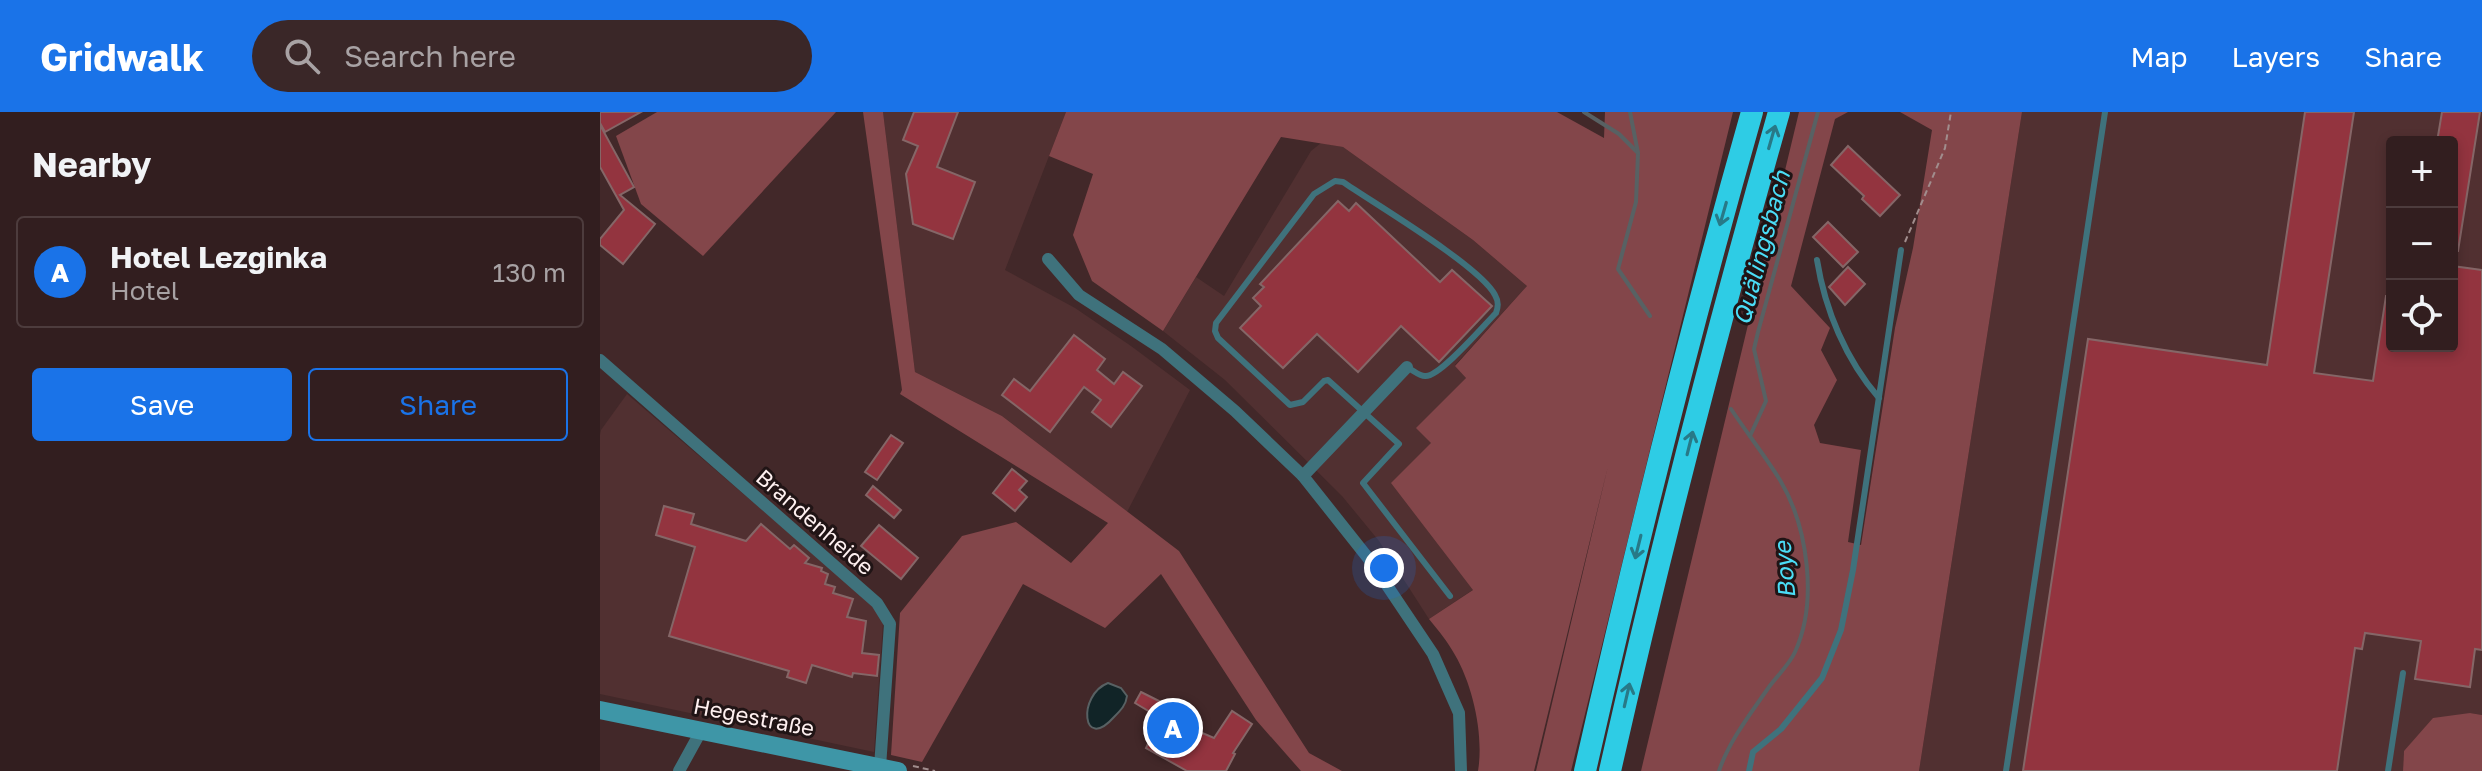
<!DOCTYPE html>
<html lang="en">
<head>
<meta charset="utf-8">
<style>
	:root { --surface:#321e1f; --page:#3a2728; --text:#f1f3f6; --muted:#a8a2a4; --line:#4d3c3d; --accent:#1a73e8 }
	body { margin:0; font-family:"Golos Text",sans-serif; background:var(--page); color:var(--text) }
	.controls { position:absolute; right:24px; top:24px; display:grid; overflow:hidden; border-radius:8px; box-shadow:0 4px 12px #0003 }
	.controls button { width:72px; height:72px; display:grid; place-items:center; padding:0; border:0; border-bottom:2px solid var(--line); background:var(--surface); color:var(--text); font:40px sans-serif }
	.you { position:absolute; left:784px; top:456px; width:28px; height:28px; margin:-20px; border:6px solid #fff; border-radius:50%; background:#1a73e8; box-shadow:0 0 0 12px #1a73e833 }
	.badge { display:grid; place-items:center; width:52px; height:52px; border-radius:50%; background:var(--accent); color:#fff; font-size:26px; font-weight:700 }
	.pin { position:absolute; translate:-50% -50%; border:4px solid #fff; box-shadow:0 2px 8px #0006 }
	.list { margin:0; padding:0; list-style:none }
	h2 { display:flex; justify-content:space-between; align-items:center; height:104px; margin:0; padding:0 32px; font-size:34px }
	h2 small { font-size:26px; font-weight:400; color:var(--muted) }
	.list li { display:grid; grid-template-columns:52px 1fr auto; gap:24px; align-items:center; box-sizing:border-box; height:112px; margin:0 16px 16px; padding:0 16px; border:2px solid var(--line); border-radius:8px }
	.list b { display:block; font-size:30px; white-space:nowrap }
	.list p { margin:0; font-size:26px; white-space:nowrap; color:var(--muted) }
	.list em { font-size:26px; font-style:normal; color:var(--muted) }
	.actions { display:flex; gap:16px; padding:24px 32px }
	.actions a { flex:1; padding:18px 0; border:2px solid var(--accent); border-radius:8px; text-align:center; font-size:28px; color:var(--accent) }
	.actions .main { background:var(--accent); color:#fff }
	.icon { flex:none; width:44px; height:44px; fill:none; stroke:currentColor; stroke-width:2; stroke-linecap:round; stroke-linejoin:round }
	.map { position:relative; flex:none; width:1882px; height:659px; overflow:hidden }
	header { display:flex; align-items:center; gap:48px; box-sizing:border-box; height:112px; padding:0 40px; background:var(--accent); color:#fff }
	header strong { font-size:38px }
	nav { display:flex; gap:44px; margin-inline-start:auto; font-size:28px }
	.search { width:560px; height:72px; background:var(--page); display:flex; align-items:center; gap:20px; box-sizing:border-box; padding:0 28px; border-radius:44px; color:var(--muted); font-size:30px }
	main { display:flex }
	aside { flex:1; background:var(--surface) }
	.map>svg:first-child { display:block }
	.built { fill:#513031; fill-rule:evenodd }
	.green { fill:#83464a }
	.water { fill:#112427; stroke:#586163; stroke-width:2 }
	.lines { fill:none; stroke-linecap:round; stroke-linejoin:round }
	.stream { stroke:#586163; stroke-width:4 }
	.building { fill:#93343f; stroke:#856667; stroke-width:2 }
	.path { stroke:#a18d8d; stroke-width:2; stroke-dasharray:6 4; stroke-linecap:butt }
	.lane { stroke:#3f727c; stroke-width:6 }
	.street { stroke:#3f727c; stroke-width:12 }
	.secondary { stroke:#3e96a7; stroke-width:18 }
	.highway { stroke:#2ecce5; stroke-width:22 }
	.oneway { stroke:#287987 }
	.labels { text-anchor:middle; stroke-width:6; stroke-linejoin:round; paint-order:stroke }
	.street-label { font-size:22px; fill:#fef0f0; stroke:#201415 }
	.water-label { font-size:24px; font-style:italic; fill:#4bddf6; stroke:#201415 }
</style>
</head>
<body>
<header>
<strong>Gridwalk</strong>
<div class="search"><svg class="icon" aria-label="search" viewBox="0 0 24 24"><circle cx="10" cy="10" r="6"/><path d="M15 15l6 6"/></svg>Search here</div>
<nav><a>Map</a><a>Layers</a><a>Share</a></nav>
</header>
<main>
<aside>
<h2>Nearby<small></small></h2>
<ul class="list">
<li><span class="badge">A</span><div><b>Hotel Lezginka</b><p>Hotel</p></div><em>130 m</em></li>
</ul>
<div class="actions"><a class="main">Save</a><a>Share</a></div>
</aside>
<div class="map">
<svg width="1882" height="659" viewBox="0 0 1882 659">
	<rect width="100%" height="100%" fill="#422829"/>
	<g class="built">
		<path d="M283,0H466L405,158L475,196L531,234L590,278L527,400L402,304L315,260Z"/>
		<path d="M1422,0H1882V603L1870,601L1804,639L1803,659H1319ZM1792,30H1852V234H1792Z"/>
		<path d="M721,31L743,35L873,128L927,174L855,253L866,266L817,316L831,331L874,477L829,507L779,429L742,384L625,268L563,219L596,165L624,184L711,39Z"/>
		<path d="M27,282L274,494L283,511L274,640L0,582V323L1,318Z"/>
	</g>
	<g class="green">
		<path d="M57,0H236L103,144L41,92L16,24Z"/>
		<path d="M263,0H283L315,260L402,304L579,439L709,641L742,659H701L656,608L561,462L505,516L423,472L322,650L291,643L300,501L362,424L416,410L471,451L508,411L300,282L302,278Z"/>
		<path d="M466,0H957L1004,26L1005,0H1133L971,659H936L1008,354L934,659H878C884,623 873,574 855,543C848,530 838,518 829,507L873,478L791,371L831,331L816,316L866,266L855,254L927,174L873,128L743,35L681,25L563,219L492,169L473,123L493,62L449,44Z"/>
		<path d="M1199,0H1248L1235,7L1191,174L1230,216L1221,238L1237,268L1214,313L1220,331L1261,338L1248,430L1261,433L1295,216L1313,136L1332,18L1300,0H1422L1319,659H1041Z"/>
		<path d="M1870,601L1882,603V659H1803L1804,639L1833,606Z"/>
	</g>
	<path class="water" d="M508,571L521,576L527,584C526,593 521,598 514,605C482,641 477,583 508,571Z"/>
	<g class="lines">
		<g class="stream">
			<path d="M984,0L1019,22L1038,41L1036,90L1018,157L1050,204"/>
			<path d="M1030,0L1038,41"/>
			<path d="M1150,324L1166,289L1154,237L1158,220L1218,0"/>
			<path d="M1119,659C1129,629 1151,601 1169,575C1177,564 1189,553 1195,540C1218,490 1208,415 1180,368C1165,344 1147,321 1131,297"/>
		</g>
	</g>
	<g class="building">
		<path d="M0,0H41L5,20L0,11Z"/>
		<path d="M314,0H358L337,55L375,70L353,127L313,112L306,62L318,34L303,28Z"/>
		<path d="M1705,0H1754L1714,261L1773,269L1786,184H1792V234H1852V154L1882,158V538L1875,537L1870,575L1815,567L1821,529L1765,521L1762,537L1755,536L1737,659H1423L1488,227L1667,253Z"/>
		<path d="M1842,0H1880L1858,139H1852V30H1837Z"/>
		<path d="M0,13L34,75L20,83L55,112L23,152L0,133V127L24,98L0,55Z"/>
		<path d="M1248,34L1300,83L1280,104L1262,87L1264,84L1231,53Z"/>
		<path d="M738,89L749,99L756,91L840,170L852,158L892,194L839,250L801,214L758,260L717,222L683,256L640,216L661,194L653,186L664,175L660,172Z"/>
		<path d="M1228,110L1258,140L1243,155L1213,125Z"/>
		<path d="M1248,155L1265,172L1245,193L1229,175Z"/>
		<path d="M474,223L505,247L497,258L514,272L523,260L542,274L511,315L492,300L501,288L484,275L450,320L402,283L414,267L430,279Z"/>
		<path d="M291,323L303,331L277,368L265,360Z"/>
		<path d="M412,357L427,369L419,378L427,385L415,399L393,381Z"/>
		<path d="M273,374L301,398L294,406L266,383Z"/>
		<path d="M64,394L94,402L91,412L146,429L161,412L190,437L194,433L209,446L205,451L222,456L221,459L228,462L225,472L235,475L233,481L253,487L247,505L266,509L262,541L279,543L277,564L253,561L252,565L212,553L206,571L187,565L189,559L69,524L95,435L56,423Z"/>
		<path d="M279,413L318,446L301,467L261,434Z"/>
		<path d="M541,580L579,599L574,609L614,626L632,599L652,612L633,641L635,642L626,659H587L546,636L560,606L535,591Z"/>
	</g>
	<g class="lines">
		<g class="path">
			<path d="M1305,130L1345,36L1351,0"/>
			<path d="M313,654L335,659"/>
		</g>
		<g class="lane">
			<path d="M1217,148C1225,198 1246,248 1279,286"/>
			<path d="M808,256C813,258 819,264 825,264C839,266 884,213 896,201C898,195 899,190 895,183C880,154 775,92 743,70L735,69L714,82L616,211L615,219L618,226L690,293L703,290L724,269L728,268L799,332L763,371L850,484"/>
			<path d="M1149,659L1153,640L1181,617L1222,566L1241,518L1253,458L1301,138"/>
			<path d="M1406,659L1505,0"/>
			<path d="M1788,659L1803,561"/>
		</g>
		<g class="street">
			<path d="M448,147L479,183L562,237L635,299L703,364L772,451L833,542L859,601L861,659"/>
			<path d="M0,248L277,491L290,512L280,655"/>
			<path d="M703,364L807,255"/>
			<path d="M79,659L101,619"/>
		</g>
		<path class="secondary" d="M0,598L298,659"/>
		<g class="highway">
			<path d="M985,659C1035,438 1090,218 1152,0"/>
			<path d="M1010,659C1060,438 1117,218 1179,0"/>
		</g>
	</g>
	<defs><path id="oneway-shaft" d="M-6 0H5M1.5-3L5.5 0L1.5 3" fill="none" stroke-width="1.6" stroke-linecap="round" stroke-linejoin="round" transform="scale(2)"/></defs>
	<g class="oneway">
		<use href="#oneway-shaft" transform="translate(1172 25) rotate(-74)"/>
		<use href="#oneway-shaft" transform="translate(1123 102) rotate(106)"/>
		<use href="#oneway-shaft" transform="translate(1090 331) rotate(-76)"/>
		<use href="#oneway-shaft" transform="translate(1038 435) rotate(104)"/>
		<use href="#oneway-shaft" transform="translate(1027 583) rotate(-77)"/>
	</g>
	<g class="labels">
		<g class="street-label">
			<text transform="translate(215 410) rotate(41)" y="8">Brandenheide</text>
			<text transform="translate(154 605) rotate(11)" y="8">Hegestraße</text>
		</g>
		<g class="water-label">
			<text transform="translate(1162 136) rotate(-75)" y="8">Quälingsbach</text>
			<text transform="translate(1185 458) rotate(-95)" y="8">Boye</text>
		</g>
	</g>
</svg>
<div class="controls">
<button>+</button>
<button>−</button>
<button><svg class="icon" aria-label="locate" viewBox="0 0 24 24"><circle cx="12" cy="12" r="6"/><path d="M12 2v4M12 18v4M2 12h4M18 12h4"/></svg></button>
</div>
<div class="you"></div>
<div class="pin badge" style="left:573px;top:616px">A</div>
</div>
</main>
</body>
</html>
